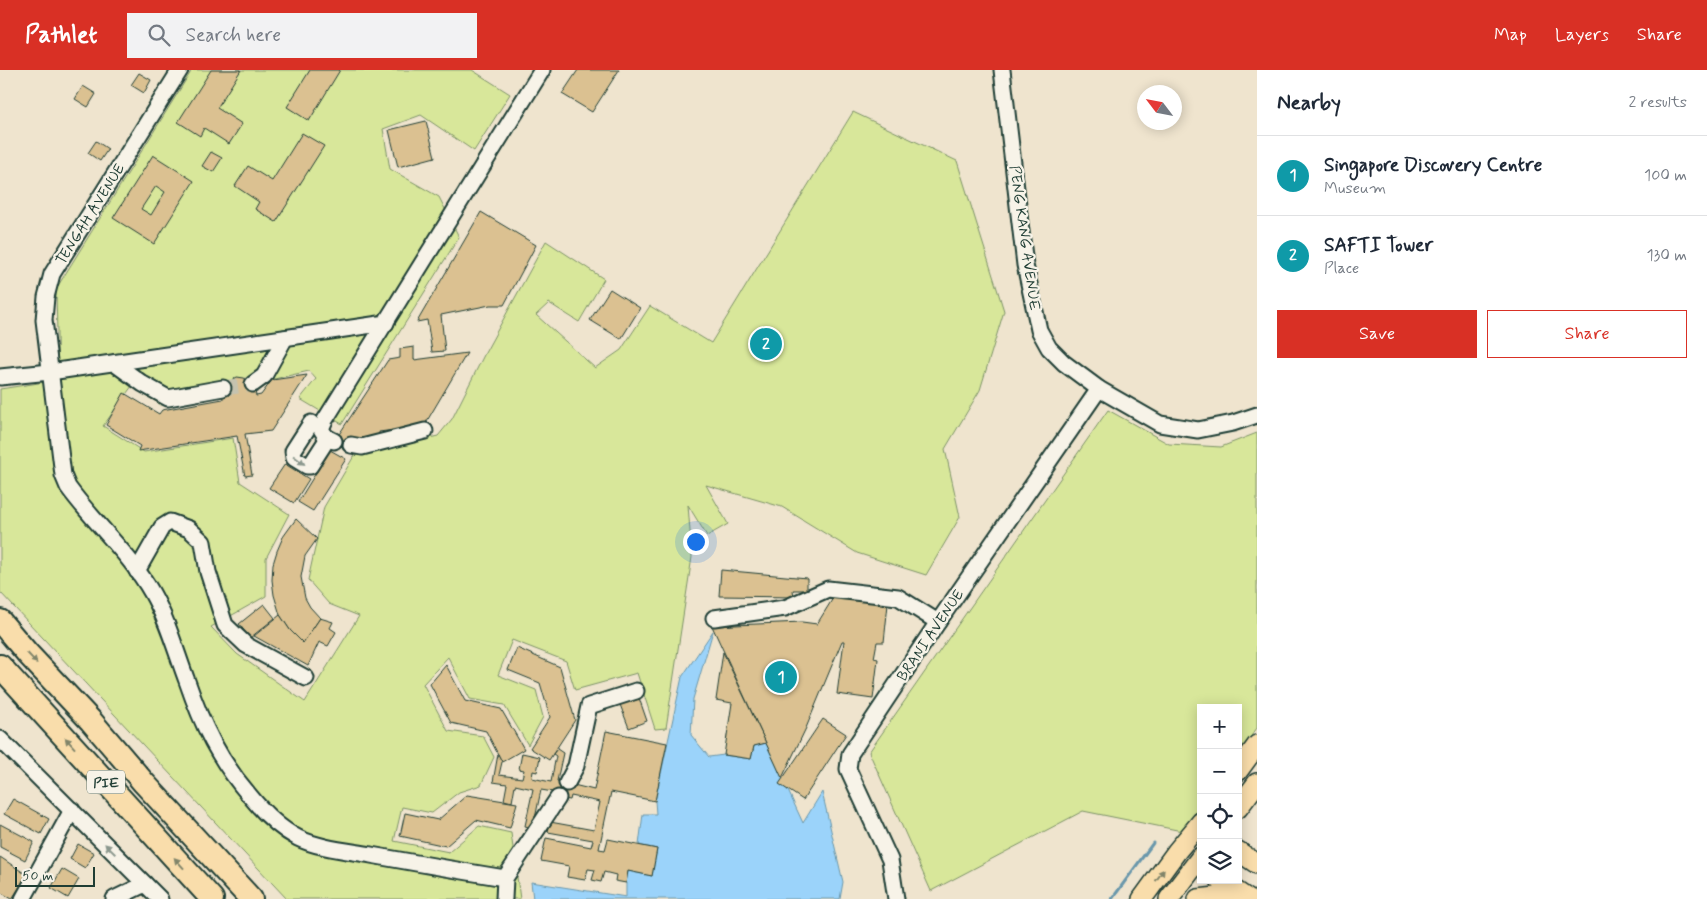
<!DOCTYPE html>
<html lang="en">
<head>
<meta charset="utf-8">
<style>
	:root { --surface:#fff; --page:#f2f2f3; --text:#1f2937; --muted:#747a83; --line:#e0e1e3; --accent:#d93025 }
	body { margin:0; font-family:Mynerve,sans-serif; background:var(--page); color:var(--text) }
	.controls { position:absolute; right:15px; bottom:15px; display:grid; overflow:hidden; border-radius:0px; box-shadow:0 2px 12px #0003 }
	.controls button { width:45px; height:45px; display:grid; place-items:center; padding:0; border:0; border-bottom:1px solid var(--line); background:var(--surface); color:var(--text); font:25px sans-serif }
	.compass { position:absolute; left:1137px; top:15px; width:45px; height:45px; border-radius:50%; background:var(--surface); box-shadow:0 2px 12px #0003; rotate:302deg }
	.scale { position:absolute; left:15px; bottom:12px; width:80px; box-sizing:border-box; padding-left:5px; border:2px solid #1f3d34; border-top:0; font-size:14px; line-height:18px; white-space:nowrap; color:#1f3d34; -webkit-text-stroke:4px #f7f3e8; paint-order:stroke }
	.you { position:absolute; left:695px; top:471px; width:18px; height:18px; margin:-12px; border:4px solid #fff; border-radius:50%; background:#1a73e8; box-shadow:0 0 0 8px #1a73e833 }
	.badge { display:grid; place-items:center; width:32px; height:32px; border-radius:50%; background:var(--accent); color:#fff; font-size:16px; font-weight:700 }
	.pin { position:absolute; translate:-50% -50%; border:2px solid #fff; box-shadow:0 1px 5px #0006 }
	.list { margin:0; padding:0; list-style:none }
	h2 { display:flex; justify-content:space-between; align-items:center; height:65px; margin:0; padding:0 20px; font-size:21px }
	h2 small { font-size:16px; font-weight:400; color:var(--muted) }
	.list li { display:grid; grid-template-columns:32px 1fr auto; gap:15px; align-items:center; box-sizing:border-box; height:80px; padding:0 20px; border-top:1px solid var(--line) }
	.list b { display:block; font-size:19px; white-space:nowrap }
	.list p { margin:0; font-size:16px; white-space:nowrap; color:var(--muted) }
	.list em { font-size:16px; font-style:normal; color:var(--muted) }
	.actions { display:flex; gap:10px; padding:15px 20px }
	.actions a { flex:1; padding:11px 0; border:1px solid var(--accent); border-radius:0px; text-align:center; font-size:18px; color:var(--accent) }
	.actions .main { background:var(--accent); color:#fff }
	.icon { flex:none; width:28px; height:28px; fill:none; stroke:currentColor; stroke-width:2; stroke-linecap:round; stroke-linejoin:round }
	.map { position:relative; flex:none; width:1257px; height:829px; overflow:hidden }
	header { display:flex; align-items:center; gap:30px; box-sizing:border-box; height:70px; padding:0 25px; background:var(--accent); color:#fff }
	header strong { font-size:24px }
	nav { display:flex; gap:28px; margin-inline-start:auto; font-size:18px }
	.search { width:350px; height:45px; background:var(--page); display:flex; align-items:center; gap:12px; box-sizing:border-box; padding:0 18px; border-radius:0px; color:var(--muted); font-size:19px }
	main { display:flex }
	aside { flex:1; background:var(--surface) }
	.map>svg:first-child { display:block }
	.green { fill:#d8e79a; stroke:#7c9267 }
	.water { fill:#9bd3fa; stroke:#6997ab }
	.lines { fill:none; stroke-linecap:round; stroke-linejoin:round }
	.stream { stroke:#6997ab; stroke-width:3 }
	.building { fill:#dbc191; stroke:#1f3d34; fill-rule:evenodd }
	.minor-tunnel { stroke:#c5c3af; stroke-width:15; stroke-dasharray:15 8; stroke-linecap:butt }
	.minor-casing { stroke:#1f3d34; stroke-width:19 }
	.major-casing { stroke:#1f3d34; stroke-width:22 }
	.highway-casing { stroke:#1f3d34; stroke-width:26 }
	.minor { stroke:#f7f3e8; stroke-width:15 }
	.major { stroke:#f9ddab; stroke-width:19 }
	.highway { stroke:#f9ddab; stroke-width:22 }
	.oneway { fill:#8b988e }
	.oneway2 { fill:#81856a }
	.labels { text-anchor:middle; stroke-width:4.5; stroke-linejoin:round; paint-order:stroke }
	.shield { fill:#f7f3e8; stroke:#60746a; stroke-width:1 }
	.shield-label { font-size:14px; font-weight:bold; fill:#1f3d34 }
	.street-label { font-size:15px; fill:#1f3d34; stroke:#f7f3e8 }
</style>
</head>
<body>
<header>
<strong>Pathlet</strong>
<div class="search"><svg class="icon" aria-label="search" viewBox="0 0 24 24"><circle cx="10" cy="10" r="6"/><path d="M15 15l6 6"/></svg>Search here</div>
<nav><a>Map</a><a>Layers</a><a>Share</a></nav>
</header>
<main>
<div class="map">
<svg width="1257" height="829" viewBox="0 0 1257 829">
	<rect width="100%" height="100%" fill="#efe4ce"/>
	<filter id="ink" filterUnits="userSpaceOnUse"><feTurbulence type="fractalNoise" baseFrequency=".02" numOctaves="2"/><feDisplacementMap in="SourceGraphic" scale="10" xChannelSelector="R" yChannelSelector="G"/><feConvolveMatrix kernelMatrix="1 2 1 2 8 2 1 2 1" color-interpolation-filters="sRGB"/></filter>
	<g filter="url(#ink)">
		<g class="green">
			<path d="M192,0H472L510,24L474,81L421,45L383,59L390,99L439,127L459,167L342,354L300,329L316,309L309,301L161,335L132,316L103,356L144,382L233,368L240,412L289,444L266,488V526L211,557L237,584L305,632L359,546L329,534L308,510L324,437L354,386L438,366L452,349L485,283L546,171L604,209L579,252L549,233L536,245L595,298L621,280L650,236L711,273L853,42L957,91L1004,241L980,320L945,379L960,447L926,505L857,483L782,437L706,415L728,454L707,466L688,435L692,487L666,658L655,659L637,603L575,620L566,591L512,570L498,605L536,620L543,647L528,675L504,635L470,629L448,587L423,614L448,661L483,666L494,687L481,715L459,722L432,743L402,737L394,771L449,782L479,756L511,763L520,829H287L0,522V319L58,310L56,219Z"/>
			<path d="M1108,340L1169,374L1221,377L1257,363V658L1238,684V638H1201V735L1182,761L1083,741L931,821L869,682Z"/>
		</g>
		<path class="water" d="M713,561L693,629L691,665L709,687L724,685L751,689L754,676L766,673L803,753L822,722L843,812L840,829H533L531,812L626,827V813L628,801L652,806L657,779L639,775L643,744H656L655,731L682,607Z"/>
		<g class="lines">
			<path class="stream" d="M1112,829L1153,773"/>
		</g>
		<g class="building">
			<path d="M211,0H241L217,38L242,54L229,74L204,58L200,66L178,52Z"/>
			<path d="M310,0H340L309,51L287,37Z"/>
			<path d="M578,0H619L592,42L562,24Z"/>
			<path d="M139,3L151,10L144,23L131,15Z"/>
			<path d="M83,16L96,24L88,37L75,29Z"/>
			<path d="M426,51L435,87L398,97L389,60Z"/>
			<path d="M302,63L324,76L276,152L255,139L259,132L235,116L248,96L272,111Z"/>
			<path d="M96,71L108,79L100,91L88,83Z"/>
			<path d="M211,82L222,88L213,102L202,96Z"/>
			<path d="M153,85L194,111L154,174L113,148ZM156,116L165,122L151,145L141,139Z"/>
			<path d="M481,142L536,175L504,235H490L441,245L445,281L432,282L427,250L417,252Z"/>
			<path d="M610,219L640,238L621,269L590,250Z"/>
			<path d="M754,264H778L766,285Z"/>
			<path d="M414,277V290L467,283L424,356L379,362L380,371L330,378L388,290L400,288V279Z"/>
			<path d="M307,305L271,361L245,364L252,405L245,406L237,366L138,381L140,376L106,355L124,323L159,344L162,340L223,329L222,320L226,314L237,307L244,308L250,311L254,316L256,326L261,325L272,310Z"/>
			<path d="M330,380L346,389L313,441L298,432Z"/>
			<path d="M285,394L309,409L294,433L269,418Z"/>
			<path d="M296,449L317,469L305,486L301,507L305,528L310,537L320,548L303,573L290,560L280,545L274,525L272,510L273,494L277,481L283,467Z"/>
			<path d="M721,500L807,508V520H793L794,527L719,526Z"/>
			<path d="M835,525L888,534L884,572H877L874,588L878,589L873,629L837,624L844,571H842L806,658L782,708L712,556L802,552L817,554Z"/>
			<path d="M264,534L275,548L250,568L239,554Z"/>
			<path d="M280,545L290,560L303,573L320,548L333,552L330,558L336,562L328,576L319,572L308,596L254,566Z"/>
			<path d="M517,578L560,597L575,650L549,690L530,678L550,647L540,613L508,600Z"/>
			<path d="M723,582L766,673L754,676L751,689L724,685L732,633L716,630Z"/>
			<path d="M446,595L465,631L501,639L524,679L502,692L486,661L451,653L430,614Z"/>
			<path d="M638,625L647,651L629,658L619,632Z"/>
			<path d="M823,649L846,664L803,730L779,714Z"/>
			<path d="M606,661L667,673L655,731L611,722L599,779L605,780L608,769L657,779L652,806L628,801L626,813L615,811L616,805L604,802L601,812L592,810L595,800L588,799L585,810L567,807L569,796L541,791L546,768L591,777L593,770L548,762L550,752L594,760L600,732L571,726L570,730L552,727L553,722L541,720L533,758L525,756L533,719L515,715L512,732L504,730L507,714L493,712L498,684L502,692L499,705L522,708L524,700L519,699L522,683L540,687L537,702L533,701L532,708L551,712L556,686L553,684L557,679L563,683L557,711L594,720Z"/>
			<path d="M467,725L517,733L510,758L476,750L446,776L400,766L405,743L438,750Z"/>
			<path d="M13,729L49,749L41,764L4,744Z"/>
			<path d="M0,754L34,772L25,790L0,777Z"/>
			<path d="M78,774L94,783L85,798L70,789Z"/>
			<path d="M0,787L27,805L12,829L0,822Z"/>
			<path d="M62,799L79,809L68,828L51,818Z"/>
		</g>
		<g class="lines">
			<path class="minor-tunnel" d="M223,318L253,314"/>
			<defs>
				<g id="minor">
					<path d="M180,0L52,204L46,227L44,250L63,405L68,417C94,453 130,484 152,523C168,551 176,582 187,611C202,655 219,690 250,726C263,742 279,758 298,768C318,778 349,781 371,785C416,793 461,801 505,808"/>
					<path d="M1002,0L1025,195L1039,260L1049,278L1064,293L1099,319L1160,354L1198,360L1233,353L1257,345"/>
					<path d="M114,293L143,314L168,328L223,318"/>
					<path d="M0,307L50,302L386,253"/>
					<path d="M253,314L264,306L285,268"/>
					<path d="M311,353L293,381L294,388L307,396H310L328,368"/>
					<path d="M334,371L326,367L321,359L325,350L542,0"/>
					<path d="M351,375L362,377L425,361"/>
					<path d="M137,501L162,457L170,452L189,459L203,472L208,502L225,555L246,575L306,608"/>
					<path d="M714,548L785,538L828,519L898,527L938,552"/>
					<path d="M0,669L160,829"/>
					<path d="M567,713L576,696L589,636L636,621"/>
					<path d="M23,829L72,740"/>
					<path d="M114,829L145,814"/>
					<path d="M504,829L505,808L558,728"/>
					<path d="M896,829L890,790L848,699L850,684L938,552L1099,319"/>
				</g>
				<g id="major">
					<path d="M1238,701L1257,675"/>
					<path d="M1238,738L1257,713"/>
					<path d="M1238,781L1257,794"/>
					<path d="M1220,810L1248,829"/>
					<path d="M1142,829L1177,781L1201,752"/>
					<path d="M1169,829L1201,787"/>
					<path d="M1198,829L1216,827L1226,829"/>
				</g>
				<g id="highway">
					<path d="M0,551L28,584L91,651L144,713L251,829"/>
					<path d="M0,596L212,829"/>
				</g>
			</defs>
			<use href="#minor" class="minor-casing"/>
			<use href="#major" class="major-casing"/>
			<use href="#highway" class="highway-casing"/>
			<use href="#minor" class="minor"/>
			<use href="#major" class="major"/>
			<use href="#highway" class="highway"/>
		</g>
		<defs><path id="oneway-solid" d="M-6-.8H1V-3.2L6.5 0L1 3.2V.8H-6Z" transform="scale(1.25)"/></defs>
		<g class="oneway">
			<use href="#oneway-solid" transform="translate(299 390) rotate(37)"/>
			<use href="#oneway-solid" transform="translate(110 779) rotate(-135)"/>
		</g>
		<g class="oneway2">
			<use href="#oneway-solid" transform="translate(32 588) rotate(47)"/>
			<use href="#oneway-solid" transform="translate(70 673) rotate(-132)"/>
			<use href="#oneway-solid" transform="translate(179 793) rotate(-132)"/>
			<use href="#oneway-solid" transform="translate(1160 805) rotate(-54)"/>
		</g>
	</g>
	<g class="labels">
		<rect class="shield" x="87" y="700.5" width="38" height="23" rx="4"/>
		<g class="shield-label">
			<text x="106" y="717">PIE</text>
		</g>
		<g class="street-label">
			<text transform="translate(90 144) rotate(-58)" y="5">TENGAH AVENUE</text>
			<text transform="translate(1025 168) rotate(82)" y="5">PENG KANG AVENUE</text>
			<text transform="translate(930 565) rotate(-56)" y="5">BRANI AVENUE</text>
		</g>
	</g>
</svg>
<div class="controls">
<button>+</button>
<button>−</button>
<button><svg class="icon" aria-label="locate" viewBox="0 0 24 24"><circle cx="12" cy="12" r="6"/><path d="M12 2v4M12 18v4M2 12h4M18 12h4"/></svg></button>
<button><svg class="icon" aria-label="layers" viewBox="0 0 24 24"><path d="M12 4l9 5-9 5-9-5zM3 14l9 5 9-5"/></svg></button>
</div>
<svg class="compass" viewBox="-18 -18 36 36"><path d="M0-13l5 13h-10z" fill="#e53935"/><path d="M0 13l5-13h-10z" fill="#747a83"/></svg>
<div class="scale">50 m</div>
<div class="you"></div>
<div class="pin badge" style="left:781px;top:607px;background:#0f9aa8">1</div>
<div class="pin badge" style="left:766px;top:274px;background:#0f9aa8">2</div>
</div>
<aside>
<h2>Nearby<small>2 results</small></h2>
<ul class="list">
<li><span class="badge" style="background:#0f9aa8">1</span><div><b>Singapore Discovery Centre</b><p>Museum</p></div><em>100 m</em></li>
<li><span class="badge" style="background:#0f9aa8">2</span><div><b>SAFTI Tower</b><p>Place</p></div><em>130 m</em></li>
</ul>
<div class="actions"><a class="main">Save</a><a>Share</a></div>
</aside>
</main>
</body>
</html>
